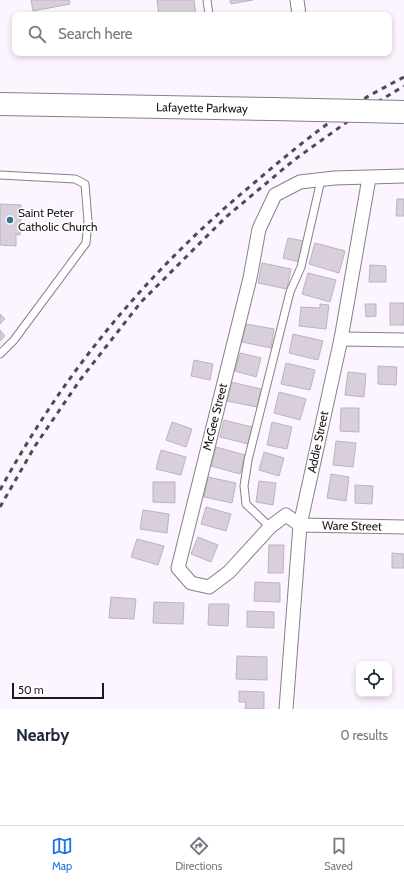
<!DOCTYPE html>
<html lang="en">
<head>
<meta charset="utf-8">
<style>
	:root { --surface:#fff; --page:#f2f2f3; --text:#1f2937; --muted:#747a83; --line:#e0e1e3; --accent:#1a73e8 }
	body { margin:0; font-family:Cabin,sans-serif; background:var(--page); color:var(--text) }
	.controls { position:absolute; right:12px; bottom:12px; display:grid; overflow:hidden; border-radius:8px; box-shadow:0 2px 6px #0003 }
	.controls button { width:36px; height:36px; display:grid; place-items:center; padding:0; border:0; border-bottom:1px solid var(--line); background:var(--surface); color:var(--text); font:20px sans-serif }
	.scale { position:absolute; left:12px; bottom:10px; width:92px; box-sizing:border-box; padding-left:4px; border:2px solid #1b181c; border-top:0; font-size:11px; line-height:14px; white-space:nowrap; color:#1b181c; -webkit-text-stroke:3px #fff; paint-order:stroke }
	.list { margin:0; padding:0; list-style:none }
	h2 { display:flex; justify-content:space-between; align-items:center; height:52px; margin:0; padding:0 16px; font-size:17px }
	h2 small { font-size:13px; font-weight:400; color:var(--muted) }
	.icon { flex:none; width:22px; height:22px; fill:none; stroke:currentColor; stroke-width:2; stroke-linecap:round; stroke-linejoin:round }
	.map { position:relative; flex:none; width:404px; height:709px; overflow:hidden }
	.search { position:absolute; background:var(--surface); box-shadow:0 2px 6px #0003; left:12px; right:12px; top:12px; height:44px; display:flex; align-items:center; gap:10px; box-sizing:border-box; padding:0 14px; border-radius:8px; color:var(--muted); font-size:15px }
	.sheet { height:116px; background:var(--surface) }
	nav { display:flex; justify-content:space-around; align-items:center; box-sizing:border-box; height:56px; border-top:1px solid var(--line); background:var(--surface); font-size:11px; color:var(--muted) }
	nav a { display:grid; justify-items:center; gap:2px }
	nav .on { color:var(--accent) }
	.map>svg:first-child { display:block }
	.building { fill:#d8cfdb; stroke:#bbb3be }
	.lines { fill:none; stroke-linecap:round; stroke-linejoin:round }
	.lane-casing { stroke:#877f89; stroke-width:9 }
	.street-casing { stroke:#877f89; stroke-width:15 }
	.highway-casing { stroke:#877f89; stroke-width:24 }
	.lane { stroke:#fff; stroke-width:7 }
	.street { stroke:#fff; stroke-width:13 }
	.highway { stroke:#fff; stroke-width:22 }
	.rail { stroke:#4f4b50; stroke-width:3; stroke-dasharray:5 5; stroke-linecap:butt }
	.highway-bridge-casing { stroke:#877f89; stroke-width:24; stroke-linecap:butt }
	.highway-bridge { stroke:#fff; stroke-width:22 }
	.poi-dot { fill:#39738c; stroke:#fff; stroke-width:1.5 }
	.labels { text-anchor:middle; stroke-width:3; stroke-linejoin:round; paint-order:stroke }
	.street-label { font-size:12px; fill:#1b181c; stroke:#fff }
	.poi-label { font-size:12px; fill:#1b181c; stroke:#fff; text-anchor:start }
</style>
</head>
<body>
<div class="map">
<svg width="404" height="709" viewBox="0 0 404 709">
	<rect width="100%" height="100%" fill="#fcf4fe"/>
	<g class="building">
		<path d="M31,0H69L70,4L33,11Z"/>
		<path d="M157,0H194L196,15H178L177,13L159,15Z"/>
		<path d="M230,0H253L231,4Z"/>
		<path d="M367,13V15H345Z"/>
		<path d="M397,199H404V216H396Z"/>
		<path d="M0,204L21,205L20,235L16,234V246L0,245Z"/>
		<path d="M288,238L304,241L299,262L283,258Z"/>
		<path d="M315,243L345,251L339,273L309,264Z"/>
		<path d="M262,263L291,269L287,289L258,283Z"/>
		<path d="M370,265L386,266V282H369Z"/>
		<path d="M308,273L336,280L330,302L302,294Z"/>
		<rect x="390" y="303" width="14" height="22"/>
		<path d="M320,304L329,305L326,329L299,326L301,307L320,308Z"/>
		<path d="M365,304H376V316L366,317Z"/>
		<path d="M0,314L5,319L0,324Z"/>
		<path d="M246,324L274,329L271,348L242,342Z"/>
		<path d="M0,330L5,336L0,341Z"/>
		<path d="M293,334L323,341L318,360L289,353Z"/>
		<path d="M240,353L261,358L256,377L235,371Z"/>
		<path d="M194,360L213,364L210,380L191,376Z"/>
		<path d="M286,363L315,370L310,390L281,384Z"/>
		<path d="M378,366L397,367L396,385L378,384Z"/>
		<path d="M348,372L366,374L364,397L345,395Z"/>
		<path d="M231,382L261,389L257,407L227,401Z"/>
		<path d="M279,392L306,399L300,420L274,413Z"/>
		<path d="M341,408H359V432L340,431Z"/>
		<path d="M224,420L252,427L248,444L220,437Z"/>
		<path d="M172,422L192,429L186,447L166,440Z"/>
		<path d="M272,422L292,427L287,449L267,445Z"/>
		<path d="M336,441L356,443L353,467L333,465Z"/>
		<path d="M216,447L245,455L240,474L211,466Z"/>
		<path d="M161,450L186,457L181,475L156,469Z"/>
		<path d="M264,452L284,458L279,476L259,470Z"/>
		<path d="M331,474L349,477L346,501L327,498Z"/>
		<path d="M208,477L236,483L232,503L204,497Z"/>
		<path d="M259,481L276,483L273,505L256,502Z"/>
		<path d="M153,482H175V503L153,502Z"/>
		<path d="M355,485L373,486L372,504L355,503Z"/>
		<path d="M206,507L231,514L226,531L201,524Z"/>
		<path d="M143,510L169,514L167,533L140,529Z"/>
		<path d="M198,537L218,545L211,562L191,554Z"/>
		<path d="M137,539L164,546L158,565L131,557Z"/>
		<path d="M269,545H284L283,573H268Z"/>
		<path d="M392,553L404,554V568H392Z"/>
		<path d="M255,582L280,583V602L254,601Z"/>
		<path d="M111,597L136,599L134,619L109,618Z"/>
		<path d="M154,602L184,603L183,624L153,623Z"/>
		<path d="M209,604H229L228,626L208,625Z"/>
		<path d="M247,611L274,612V628L247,627Z"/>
		<path d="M237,656L267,657V680L236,679Z"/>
		<path d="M239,691L264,692V709H245L246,702H239Z"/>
	</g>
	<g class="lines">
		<defs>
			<g id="lane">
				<path d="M207,0L209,15"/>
				<path d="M0,175L75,179L85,184L88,221L86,243L14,340L0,354"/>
				<path d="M270,527L246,504L244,486L248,460L290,292L301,267L321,180"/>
			</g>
			<g id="street">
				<path d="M297,0L299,15"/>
				<path d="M404,176L334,178L300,182L275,195L259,229L250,278L178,568L191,583L209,587L229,572L270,527L286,515L300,525L404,527"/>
				<path d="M341,339L404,340"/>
				<path d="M286,709L300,525L341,339L369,178"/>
			</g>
			<path id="highway" d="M0,104L272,109"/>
		</defs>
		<use href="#lane" class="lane-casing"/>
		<use href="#street" class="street-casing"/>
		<use href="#highway" class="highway-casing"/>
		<use href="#lane" class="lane"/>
		<use href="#street" class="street"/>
		<use href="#highway" class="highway"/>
		<g class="rail">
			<path d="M0,490C66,369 148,271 254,183C288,154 322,126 359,102C373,93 389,85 404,77"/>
			<path d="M0,507L35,446L80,380L141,302L226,217L294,160L361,112L404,86"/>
		</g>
		<defs>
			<path id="highway-bridge" d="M272,109L404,112"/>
		</defs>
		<use href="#highway-bridge" class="highway-bridge-casing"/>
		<use href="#highway-bridge" class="highway-bridge"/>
	</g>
	<circle class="poi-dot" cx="10" cy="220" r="4"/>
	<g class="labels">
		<g class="street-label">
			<text transform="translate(202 108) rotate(1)" y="4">Lafayette Parkway</text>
			<text transform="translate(215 417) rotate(-76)" y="4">McGee Street</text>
			<text transform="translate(318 442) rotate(-78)" y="4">Addie Street</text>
			<text transform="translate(352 526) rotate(1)" y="4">Ware Street</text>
		</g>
		<g class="poi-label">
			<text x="18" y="217">Saint Peter<tspan x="18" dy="14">Catholic Church</tspan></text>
		</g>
	</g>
</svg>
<div class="controls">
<button><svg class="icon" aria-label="locate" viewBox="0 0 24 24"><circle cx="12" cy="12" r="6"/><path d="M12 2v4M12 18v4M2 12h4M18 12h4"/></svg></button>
</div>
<div class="scale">50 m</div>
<div class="search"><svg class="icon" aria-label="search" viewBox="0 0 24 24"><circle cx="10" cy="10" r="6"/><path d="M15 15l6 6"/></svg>Search here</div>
</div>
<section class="sheet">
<h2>Nearby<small>0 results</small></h2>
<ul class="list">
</ul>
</section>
<nav>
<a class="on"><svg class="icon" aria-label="map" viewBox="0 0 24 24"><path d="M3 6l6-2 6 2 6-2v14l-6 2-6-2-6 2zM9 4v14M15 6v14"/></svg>Map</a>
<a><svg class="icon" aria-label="directions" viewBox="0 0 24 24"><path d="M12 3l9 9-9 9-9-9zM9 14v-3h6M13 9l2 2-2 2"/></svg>Directions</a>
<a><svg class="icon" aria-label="saved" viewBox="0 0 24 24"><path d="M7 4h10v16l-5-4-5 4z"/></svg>Saved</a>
</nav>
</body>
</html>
